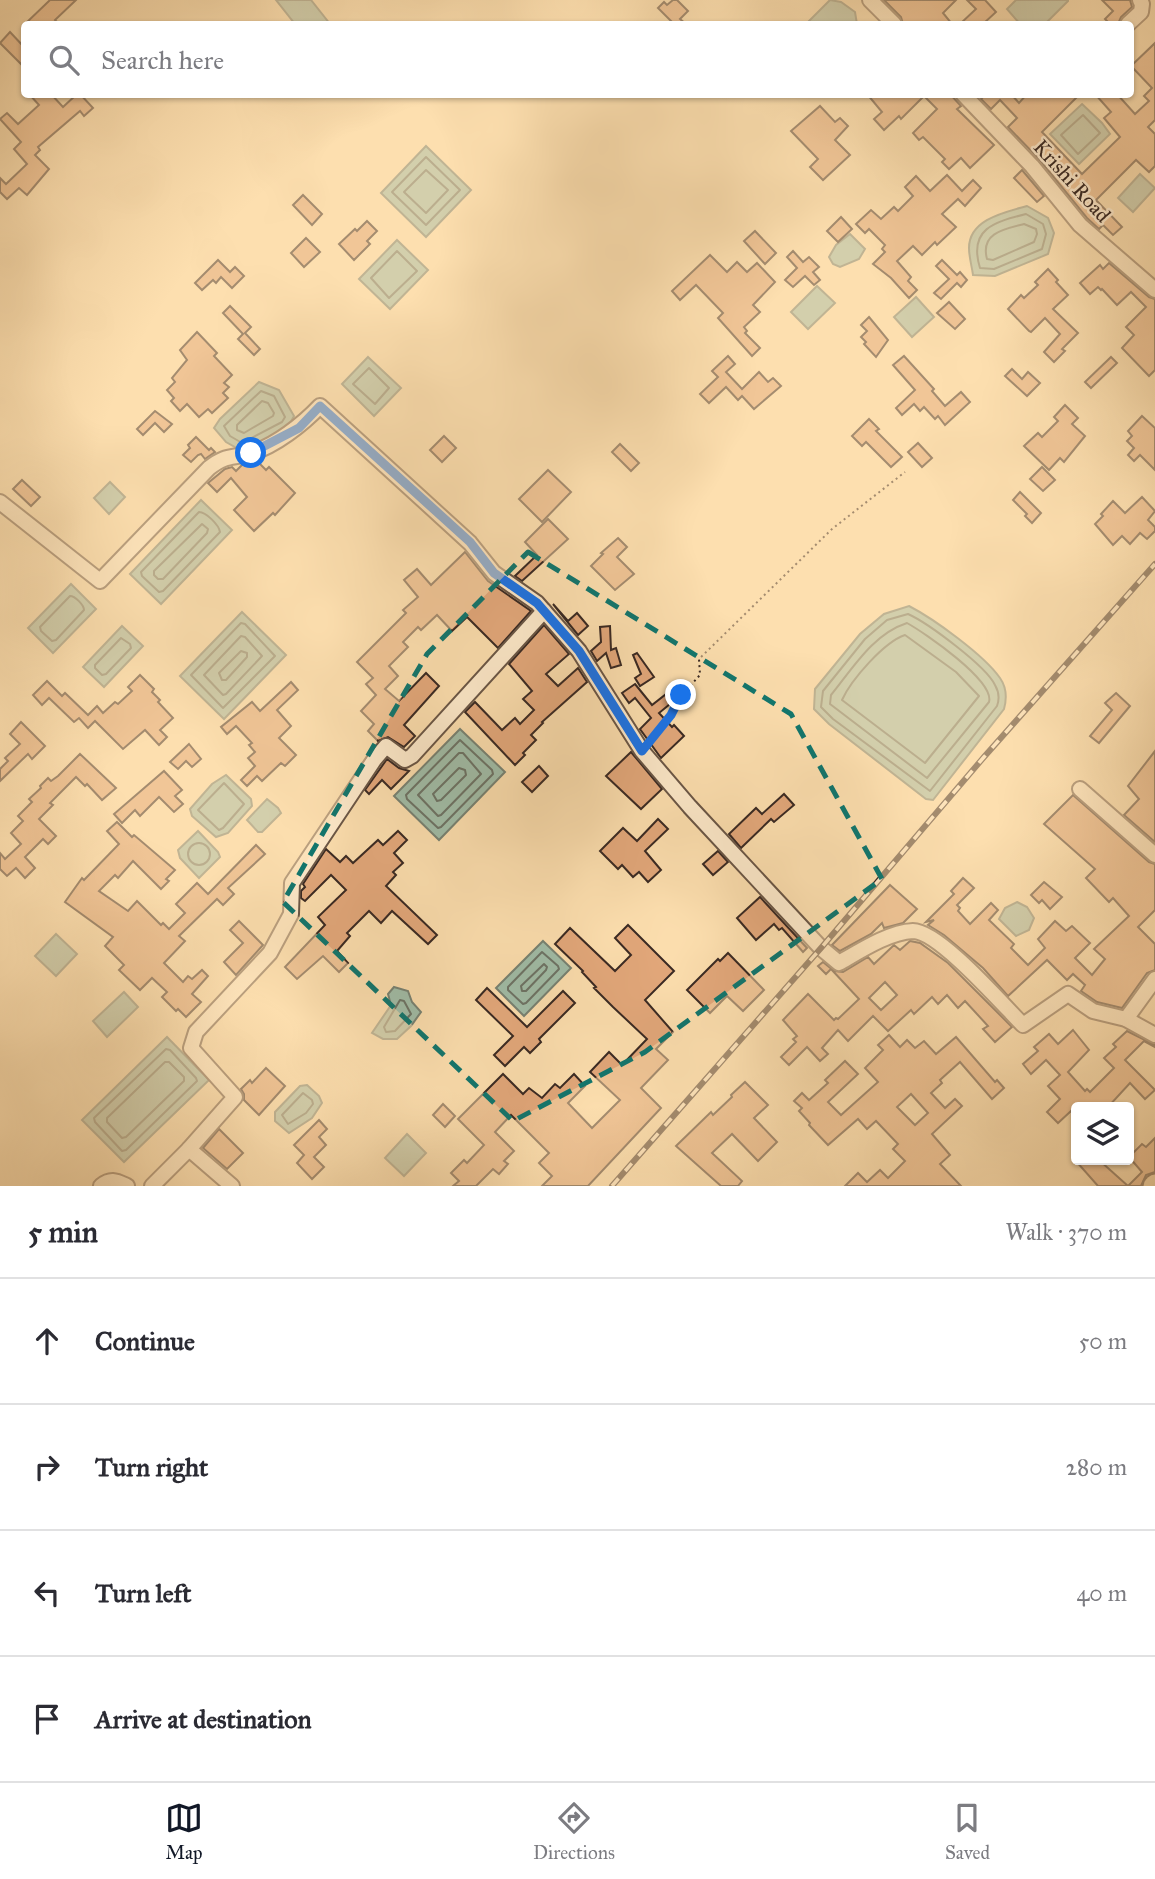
<!DOCTYPE html>
<html lang="en">
<head>
<meta charset="utf-8">
<style>
	:root { --surface:#fff; --page:#f2f2f3; --text:#2b2b33; --muted:#7c7c81; --line:#e1e1e2; --accent:#111827 }
	body { margin:0; font-family:"IM FELL Great Primer",serif; background:var(--page); color:var(--text) }
	.controls { position:absolute; right:21px; bottom:21px; display:grid; overflow:hidden; border-radius:7px; box-shadow:0 2px 5px #0004 }
	.controls button { width:63px; height:63px; display:grid; place-items:center; padding:0; border:0; border-bottom:2px solid var(--line); background:var(--surface); color:var(--text); font:35px sans-serif }
	.stop { position:absolute; width:21px; height:21px; margin:-16px; border:5px solid #1a73e8; border-radius:50%; background:#fff }
	.stop.end { background:#1a73e8; border-color:#fff; box-shadow:0 2px 7px #0008 }
	.list { margin:0; padding:0; list-style:none }
	h2 { display:flex; justify-content:space-between; align-items:center; height:91px; margin:0; padding:0 28px; font-size:30px }
	h2 small { font-size:23px; font-weight:400; color:var(--muted) }
	.list li { display:grid; grid-template-columns:46px 1fr auto; gap:21px; align-items:center; box-sizing:border-box; height:126px; padding:0 28px; border-top:2px solid var(--line) }
	.list b { display:block; font-size:26px; white-space:nowrap }
	.list em { font-size:23px; font-style:normal; color:var(--muted) }
	.icon { flex:none; width:38px; height:38px; fill:none; stroke:currentColor; stroke-width:2; stroke-linecap:round; stroke-linejoin:round }
	.map { position:relative; flex:none; width:1155px; height:1186px; overflow:hidden }
	.search { position:absolute; background:var(--surface); box-shadow:0 2px 5px #0004; left:21px; right:21px; top:21px; height:77px; display:flex; align-items:center; gap:18px; box-sizing:border-box; padding:0 24px; border-radius:7px; color:var(--muted); font-size:26px }
	.sheet { height:595px; background:var(--surface) }
	nav { display:flex; justify-content:space-around; align-items:center; box-sizing:border-box; height:98px; border-top:2px solid var(--line); background:var(--surface); font-size:19px; color:var(--muted) }
	nav a { display:grid; justify-items:center; gap:4px }
	nav .on { color:var(--accent) }
	.map>svg:first-child { display:block }
	.water { fill:#a0bda8; stroke:#778273; stroke-width:2 }
	.lines { fill:none; stroke-linecap:round; stroke-linejoin:round }
	.shore { stroke:#6c7366; stroke-width:2 }
	.building { fill:#e3a87b; stroke:#392923; stroke-width:2; fill-rule:evenodd }
	.minor-casing { stroke:#6a5646; stroke-width:18 }
	.highway-casing { stroke:#392923; stroke-width:23 }
	.path { stroke:#392923; stroke-width:2; stroke-dasharray:2 3.5; stroke-linecap:butt }
	.minor { stroke:#feeacb; stroke-width:14 }
	.highway { stroke:#fddfaf; stroke-width:19 }
	.rail-casing { stroke:#392923; stroke-width:6 }
	.rail { stroke:#feeacb; stroke-width:3.5; stroke-dasharray:10; stroke-linecap:butt }
	.route { stroke:#1a73e8; stroke-width:9 }
	.marked { fill:none; stroke:#0f766e; stroke-width:5; stroke-dasharray:14 9; stroke-linejoin:round }
	.labels { text-anchor:middle; stroke-width:5; stroke-linejoin:round; paint-order:stroke }
	.street-label { font-size:21px; fill:#392923; stroke:#feeacb }
</style>
</head>
<body>
<div class="map">
<svg width="1155" height="1186" viewBox="0 0 1155 1186">
	<rect width="100%" height="100%" fill="#fddfaf"/>
	<filter id="stains"><feTurbulence type="fractalNoise" baseFrequency=".00286" numOctaves="4"/><feColorMatrix values="0 0 0 0 .2 0 0 0 0 .09 0 0 0 0 .02 0 0 0 .5 -.17"/></filter>
	<radialGradient id="worn" r=".72"><stop offset=".6" stop-color="#630" stop-opacity="0"/><stop offset="1" stop-color="#630" stop-opacity=".3"/></radialGradient>
	<g class="water">
		<path d="M276,0H311L330,24H295Z"/>
		<path d="M830,0L841,2L855,12L857,24H806Z"/>
		<path d="M1016,0H1068V1L1045,24H1020L1007,9Z"/>
		<path d="M1082,104L1102,123L1110,134L1079,164L1050,134Z"/>
		<path d="M426,146L471,190L426,237L381,193Z"/>
		<path d="M1140,174L1155,188L1133,212L1118,198Z"/>
		<path d="M1027,206L1048,218L1054,233L1048,254L995,276L973,275C972,267 969,257 969,248C969,219 1006,212 1027,206Z"/>
		<path d="M850,234L865,249L859,259L840,267L833,264L829,257L836,245Z"/>
		<path d="M397,240L428,270L390,309L359,279Z"/>
		<path d="M817,286L835,303L808,329L791,312Z"/>
		<path d="M916,297L934,317L912,337L894,317Z"/>
		<path d="M368,357L401,388L374,416L342,384Z"/>
		<path d="M259,382L279,390L294,416L288,427L244,452L226,442L214,428L220,419Z"/>
		<path d="M110,482L125,497L109,514L94,498Z"/>
		<path d="M201,500L232,530L161,604L130,574Z"/>
		<path d="M71,584L96,609L53,653L28,628Z"/>
		<path d="M909,606C934,619 984,655 1000,678C1007,688 1007,698 1004,709L933,800L926,799L829,724L814,709L815,689L860,634L884,614Z"/>
		<path d="M242,612L286,655L224,719L180,676Z"/>
		<path d="M122,626L143,646L104,687L83,667Z"/>
		<path d="M460,729L505,772L439,840L394,796Z"/>
		<path d="M226,775L251,799L252,806L228,833L216,837L192,816L190,809L212,784Z"/>
		<path d="M267,799L278,808L281,813L262,832H258L247,820Z"/>
		<path d="M198,831L218,852L220,857L199,878L180,858L178,850Z"/>
		<path d="M1017,902L1027,907L1034,918L1029,930L1016,936L999,919L1005,908Z"/>
		<path d="M56,934L77,954L56,976L35,956Z"/>
		<path d="M543,941L571,968L524,1016L496,988Z"/>
		<path d="M394,987L408,991L412,1002L421,1012L411,1026L397,1039H383L372,1033L391,1005L388,994Z"/>
		<path d="M124,992L138,1007L107,1037L93,1021Z"/>
		<path d="M167,1037L209,1080L124,1162L82,1120Z"/>
		<path d="M307,1085L319,1096L322,1103L312,1118L289,1133L275,1121V1112L300,1086Z"/>
		<path d="M407,1134L426,1153L404,1176L385,1158Z"/>
	</g>
	<g class="lines">
		<g class="shore">
			<path d="M1083,115L1100,133L1078,154L1061,135Z"/>
			<path d="M426,157L460,190L426,225L392,192Z"/>
			<path d="M426,170L448,190L426,213L404,192Z"/>
			<path d="M1026,214L1043,224L1046,234L1042,249L994,269L980,268C968,229 994,222 1026,214Z"/>
			<path d="M1024,224L1036,229L1037,234L1034,242L993,260L987,259C980,233 1004,229 1024,224Z"/>
			<path d="M397,251L417,271L389,298L371,278Z"/>
			<path d="M369,368L389,388L375,404L353,384Z"/>
			<path d="M261,391L274,396L285,417L282,422L242,443L230,436L224,426Z"/>
			<path d="M262,401L268,403L274,413L273,416L244,433L237,430V425Z"/>
			<path d="M199,512C206,512 219,525 220,532L163,591L159,592L142,576L141,572Z"/>
			<path d="M202,524L208,529L207,533L163,579H158L154,575V571Z"/>
			<path d="M70,596C75,596 84,605 84,610L56,640L52,641L41,631L40,627Z"/>
			<path d="M908,614C928,623 986,666 995,685C999,692 1000,698 997,706L930,791L833,719L821,707L823,691L865,639L887,620Z"/>
			<path d="M241,623L245,624L275,656L223,708L191,675Z"/>
			<path d="M907,623C925,633 995,681 989,702L927,778L830,704L831,695C853,668 873,634 907,623Z"/>
			<path d="M905,635L956,672L979,696L925,763L842,700C851,680 884,642 905,635Z"/>
			<path d="M241,636L245,637L262,656L226,694L223,695L204,675Z"/>
			<path d="M121,638L130,644L131,648L106,674L102,675L95,668V665Z"/>
			<path d="M241,651L247,653V657L226,680H222L219,673Z"/>
			<path d="M460,740L492,770L493,774L441,827L438,828L407,799L406,795Z"/>
			<path d="M459,753H463L481,774L441,815L438,816L418,795Z"/>
			<path d="M459,768L465,770L466,775L441,800L437,801L433,794Z"/>
			<path d="M224,783L244,804L223,828L219,830L198,810Z"/>
			<circle cx="199" cy="854" r="11"/>
			<path d="M542,952L558,966L559,969L526,1003L523,1004L508,990V987Z"/>
			<path d="M544,964L547,967L546,970L526,991H522L521,986Z"/>
			<path d="M400,1000L404,1001L411,1014L395,1031L386,1032L384,1027Z"/>
			<path d="M166,1049L170,1050L196,1078L197,1081L126,1150L122,1151L95,1122L94,1118Z"/>
			<path d="M165,1062H169L184,1077V1081L126,1137L122,1138L107,1122V1118Z"/>
			<path d="M303,1093L312,1100L313,1104L306,1113L288,1124L282,1115Z"/>
		</g>
	</g>
	<g class="building">
		<path d="M50,0H76L55,20L59,24H25Z"/>
		<path d="M673,0H677L688,11L680,19L686,24H674L658,8L664,2L667,5Z"/>
		<path d="M884,0H956L943,13L952,24H903L901,17Z"/>
		<path d="M967,0H985L996,12L983,24H960L976,9Z"/>
		<path d="M1102,0H1130L1132,7L1121,17L1118,24H1110L1105,19L1113,11Z"/>
		<path d="M10,32L24,47V67L0,43Z"/>
		<path d="M1155,43V120L1148,127L1155,134V166L1149,172L1136,160L1096,200L1122,227L1113,235L1103,225L1099,229L1087,218L1039,159L1008,127L1017,118L1000,100L991,109L981,99L986,94H1011L1019,103L1027,94H1080L1042,132L1082,174L1120,137L1104,118L1111,112L1095,94H1117L1135,114L1149,101L1144,96L1152,88L1131,66Z"/>
		<path d="M29,94H51L63,107L77,94H80L93,108L84,116L80,111L38,147L40,150L35,155L49,169L27,195L19,188L7,199L0,192V178L6,184L27,164L14,149L21,142L0,119L7,113L18,124L39,105Z"/>
		<path d="M867,94H950L961,106L957,109L994,145L970,168L961,158L949,169L942,162L945,159L923,137L919,140L913,133L937,109L924,96L901,119L899,116L884,130L874,119L882,112Z"/>
		<path d="M820,106L835,122L840,118L848,126L835,140L850,155L823,180L810,167L818,159L791,131Z"/>
		<path d="M1022,170L1044,196L1037,202L1014,178Z"/>
		<path d="M947,175L962,191L973,180L981,188L965,206L958,199L942,214L956,227L937,245L935,242L922,255L913,246L897,261L911,277L908,281L917,290L909,298L891,278L873,264L885,252L882,249L885,245L869,229L865,233L856,224L871,210L881,219L894,207L898,211L913,196L905,187L916,176L930,191Z"/>
		<path d="M303,195L322,214L312,225L293,205Z"/>
		<path d="M841,217L852,229L838,242L827,231Z"/>
		<path d="M367,221L377,231L367,241L370,244L354,260L339,244L355,229L357,231Z"/>
		<path d="M755,231L776,253L765,264L744,241Z"/>
		<path d="M306,238L320,252L304,267L291,253Z"/>
		<path d="M793,251L803,262L809,257L819,267L813,272L820,280L814,285L805,276L793,287L785,280L797,268L787,257Z"/>
		<path d="M710,255L727,272L737,262L747,272L757,263L775,282L753,305L760,312L744,327L747,331L745,333L760,348L752,356L718,318L723,313L696,285L680,300L672,291Z"/>
		<path d="M218,260L230,272L235,267L244,276L232,288L221,277L216,283L213,280L202,290L195,283Z"/>
		<path d="M942,260L957,275L960,272L967,280L961,287L957,283L941,299L934,293L949,279L936,266Z"/>
		<path d="M1109,263L1149,297L1155,299V370L1149,376L1122,348L1134,335L1126,327L1146,307L1131,292L1117,305L1102,289L1101,290L1098,287L1090,294L1080,283L1100,265L1103,269Z"/>
		<path d="M1048,269L1058,280L1056,282L1068,295L1053,309L1078,333L1062,349L1065,351L1054,362L1044,352L1060,334L1045,318L1031,332L1029,331L1008,309L1021,295L1024,298L1038,285L1035,282Z"/>
		<path d="M949,302L965,319L955,329L937,313Z"/>
		<path d="M230,306L251,327L245,333L260,349L254,355L238,339L243,334L223,313Z"/>
		<path d="M869,317L888,340L876,357L864,344L866,342L861,337L867,331L861,325Z"/>
		<path d="M197,332L217,353L214,356L232,375L224,383L229,387L223,393L228,398L212,413L208,409L199,417L187,404L180,411L171,401L174,398L167,390L175,382L172,378L187,360L180,350Z"/>
		<path d="M728,356L735,364L726,372L742,389L759,372L768,382L773,378L781,386L754,409L742,396L738,400L726,387L709,403L700,394L718,377L712,371Z"/>
		<path d="M904,356L934,389L932,391L945,406L961,392L970,402L945,425L938,416L935,419L924,407L920,411L914,404L902,415L896,408L915,390L893,365Z"/>
		<path d="M1111,357L1117,363L1091,388L1085,382Z"/>
		<path d="M1012,369L1022,379L1028,372L1040,383L1027,396L1005,376Z"/>
		<path d="M1065,405L1078,418L1072,424L1085,436L1064,462L1060,458L1049,470L1024,446L1038,433L1042,437L1058,421L1054,417Z"/>
		<path d="M155,411L172,424L164,432L155,423L143,435L137,429Z"/>
		<path d="M1142,416L1155,428V470L1140,455L1134,461L1128,455L1134,448L1127,441L1132,436L1128,431Z"/>
		<path d="M869,419L879,429L876,431L902,457L891,467L866,442L862,446L852,436Z"/>
		<path d="M444,436L456,448L442,462L430,450Z"/>
		<path d="M196,437L209,450L211,448L215,452L205,459L201,454L198,455L191,462L183,455L190,448L188,445Z"/>
		<path d="M918,443L932,458L922,467L908,452Z"/>
		<path d="M620,444L639,463L631,471L612,452Z"/>
		<path d="M257,461L266,470L269,467L295,493L275,515L273,513L254,531L234,510L247,497L231,478L217,492L208,483L225,469L232,467L236,471L242,465Z"/>
		<path d="M1042,467L1055,480L1043,491L1030,479Z"/>
		<path d="M548,470L571,492L542,522L519,499Z"/>
		<path d="M22,480L40,497L31,506L13,489Z"/>
		<path d="M1020,492L1041,513L1032,523L1025,516L1027,514L1013,500Z"/>
		<path d="M1142,497L1155,511L1148,520L1155,527V531L1147,539L1140,533L1130,544L1122,536L1113,545L1095,524L1103,516L1101,514L1113,501L1125,513Z"/>
		<path d="M548,519L568,539L522,581L515,576L537,555L525,542Z"/>
		<path d="M618,538L627,547L617,557L634,574L615,590L591,566L603,554L601,553Z"/>
		<path d="M465,552L488,581L531,611L498,648L467,617L452,631L437,615L421,630L418,627L403,642L408,647L389,666L398,676L385,689L399,701L426,673L439,686L404,725L415,736L404,747L388,737L378,741L368,731L374,724L361,711L376,695L366,684L373,678L357,662L406,613L403,610L418,597L404,580L417,569L431,585Z"/>
		<path d="M553,604L568,621L577,613L588,626L578,635Z"/>
		<path d="M544,625L569,654L546,674L558,686L578,668L587,682L542,722L543,723L531,735L536,740L523,753L525,755L515,765L465,712L475,702L502,730L515,718L520,724L534,710L523,699L532,691L509,664Z"/>
		<path d="M610,626L611,650L616,648L621,665L611,668L606,653L597,661L591,651L601,642L600,627Z"/>
		<path d="M637,653L654,677L640,686L635,678L641,674L633,655Z"/>
		<path d="M140,675L154,689L152,692L160,700L158,702L173,718L160,730L167,737L159,745L145,730L123,749L95,721L88,728L79,718L74,722L49,698L42,705L33,695L47,681L62,696L65,693L88,715L97,706L103,713L115,702L118,704L132,691L128,687Z"/>
		<path d="M291,682L298,690L277,710L291,726L279,738L296,755L285,766L281,763L262,781L257,776L247,786L241,780L255,766L248,758L255,752L249,745L252,743L236,726L227,734L221,727L252,702L260,711Z"/>
		<path d="M635,684L652,705L670,691L676,699L659,713L672,727L674,725L684,736L661,758L640,729L651,718L635,698L629,703L622,693Z"/>
		<path d="M1116,693L1130,706L1099,743L1090,736L1112,710L1105,703Z"/>
		<path d="M21,722L45,746L32,759L28,754L0,781V769L8,761L5,758L20,744L10,734Z"/>
		<path d="M189,744L201,759L192,767L186,761L178,769L170,762Z"/>
		<path d="M1155,751V842L1124,815L1139,799L1128,786Z"/>
		<path d="M631,752L662,789L641,809L606,776Z"/>
		<path d="M80,754L116,788L102,800L87,784L85,786L76,777L50,803L53,805L39,819L56,836L48,844L43,839L25,857L35,868L25,878L16,868L7,876L0,869V853L5,859L21,844L11,833L23,821L18,816L32,802L29,799L41,788L40,786L48,778L51,781L58,776Z"/>
		<path d="M387,759L399,768L409,771L391,789L382,780L369,794L365,790Z"/>
		<path d="M539,766L548,776L532,792L522,782Z"/>
		<path d="M164,771L182,790L175,796L183,804L174,812L159,797L140,816L135,810L122,823L114,814Z"/>
		<path d="M784,794L794,805L774,822L771,819L741,848L729,834L756,808L762,814Z"/>
		<path d="M1073,795L1149,862L1155,864V910L1138,927L1155,944V970L1147,973L1122,1008L1097,1002L1081,991L1085,985L1073,974L1067,980L1047,960L1008,996L983,968L944,935L928,925L934,920L926,922L954,894L951,891L963,878L974,888L957,905L960,908L958,911L970,924L991,903L998,910L989,920L1014,944L1011,948L1028,965L1045,948L1038,939L1055,921L1066,931L1072,926L1090,943L1075,958L1092,975L1105,959L1094,949L1129,916L1113,898L1109,902L1086,878L1095,869L1044,824Z"/>
		<path d="M658,819L668,829L645,851L661,870L648,882L639,872L633,877L622,865L618,869L600,851L623,828L637,841Z"/>
		<path d="M117,822L132,837L134,835L175,870L166,879L169,881L161,889L133,861L118,878L115,875L99,891L128,911L137,901L161,925L163,923L169,929L185,913L176,904L197,883L208,894L256,845L265,854L228,888L234,894L223,905L217,899L179,936L185,941L164,963L183,982L188,976L192,979L202,970L208,976L192,994L201,1002L186,1017L178,1009L176,1011L162,997L167,992L152,978L140,990L119,970L124,965L105,946L113,937L65,902L82,878L84,880L119,844L107,831Z"/>
		<path d="M398,831L407,840L394,853L403,863L393,872L396,875L386,886L437,935L428,944L392,911L381,923L369,911L347,933L350,936L337,951L348,963L339,972L323,956L297,979L285,967L325,925L318,917L346,890L331,875L305,901L301,898V891L305,887L303,884L326,849L340,862L346,856L353,863L378,840L383,845Z"/>
		<path d="M718,851L728,862L713,875L703,864Z"/>
		<path d="M1044,882L1062,897L1050,909L1042,900L1039,903L1031,895Z"/>
		<path d="M890,885L917,909L903,923L884,928L882,923L871,934L840,951L832,945Z"/>
		<path d="M760,897L807,948L803,952L782,928L779,930L774,924L756,940L737,918Z"/>
		<path d="M239,921L263,945L236,975L224,962L243,943L230,930Z"/>
		<path d="M628,925L674,971L645,1000L673,1032L656,1049L668,1060L641,1088L661,1108L588,1186H542L552,1176L539,1163L549,1153L511,1115L495,1132L514,1151L504,1161L508,1164L499,1174L493,1169L476,1186H453L459,1181L451,1173L464,1160L467,1163L484,1145L458,1119L503,1074L523,1094L529,1088L542,1098L555,1084L560,1088L574,1074L585,1086L568,1103L592,1128L620,1100L590,1072L609,1052L622,1065L647,1039L613,1007L594,988L596,987L582,972L583,971L555,944L570,928L615,971L631,955L615,938Z"/>
		<path d="M910,941L920,943L948,963L1012,1027L995,1042L983,1029L988,1026L965,1001L958,1008L947,995L938,1004L932,997L914,1014L911,1010L888,1031L873,1016L848,1041L838,1030L822,1048L828,1054L820,1061L807,1047L789,1065L781,1057L796,1042L793,1039L797,1036L783,1020L808,994L834,1020L836,1018L838,1019L859,999L831,969L826,974L818,966L823,962L834,971L843,972L868,957L874,964L894,945L900,950ZM885,982L897,995L881,1010L869,998Z"/>
		<path d="M728,953L764,990L743,1011L727,996L710,1013L687,990L718,959L720,961Z"/>
		<path d="M487,988L527,1027L563,991L575,1003L539,1039L541,1042L530,1053L524,1047L505,1066L494,1055L513,1036L476,1000Z"/>
		<path d="M1073,1030L1089,1050L1068,1072L1085,1091L1087,1089L1090,1092L1114,1068L1104,1058L1116,1047L1113,1044L1127,1031L1155,1045V1047L1144,1041L1125,1060L1155,1090L1145,1099L1130,1083L1108,1107H1076V1117L1071,1111L1058,1123L1047,1112L1060,1099L1048,1086L1060,1075L1046,1060L1031,1074L1023,1064L1038,1051L1034,1047L1049,1034L1058,1044Z"/>
		<path d="M889,1035L900,1047L907,1040L915,1048L924,1041L936,1054L956,1037L995,1082L997,1080L1004,1088L992,1099L960,1062L940,1080L942,1083L931,1093L945,1108L955,1099L962,1106L932,1134L950,1155L940,1164L961,1186H845L858,1173L867,1182L880,1170L888,1178L905,1161L893,1149L898,1144L876,1121L867,1129L858,1119L828,1145L809,1125L810,1123L799,1111L802,1108L794,1101L802,1093L809,1100L828,1083L825,1080L845,1061L858,1074L828,1102L841,1115L878,1082L865,1068L883,1050L878,1045ZM911,1094L928,1113L915,1125L897,1107Z"/>
		<path d="M266,1068L285,1086L259,1115L244,1100V1094L241,1089L250,1080L252,1083Z"/>
		<path d="M745,1082L768,1105L754,1118L777,1142L758,1161L732,1134L712,1153L742,1181L738,1186H721L676,1146L711,1112L713,1115L732,1097L731,1095Z"/>
		<path d="M443,1104L455,1116L445,1127L433,1115Z"/>
		<path d="M319,1120L327,1129L319,1137L326,1145L314,1157L324,1167L312,1179L297,1163L304,1155L294,1145Z"/>
		<path d="M219,1129L243,1153L227,1169L203,1148Z"/>
		<path d="M1155,1138V1172L1146,1175L1141,1186H1098L1075,1160H1099L1128,1186L1142,1172L1129,1157L1142,1144L1146,1147Z"/>
	</g>
	<g class="lines">
		<defs>
			<g id="minor">
				<path d="M870,0L894,24"/>
				<path d="M1128,24L1141,12L1142,4L1140,0"/>
				<path d="M963,94L1032,166L1080,225L1155,290"/>
				<path d="M0,502L100,581L209,468C227,454 231,459 251,453C275,446 303,424 320,406L470,543L494,573L537,603L579,651L642,751L690,807L821,948L839,963C860,951 889,932 913,931C939,931 1003,1005 1023,1025L1068,994L1093,1011L1126,1019L1155,1035"/>
				<path d="M1080,789L1155,855"/>
				<path d="M1126,1019L1155,979"/>
				<path d="M189,1149L235,1097L191,1048L196,1032L270,953L291,914L292,883L374,760L386,746L405,760L412,756L544,611"/>
				<path d="M101,1186C111,1178 116,1181 127,1186"/>
				<path d="M152,1186L189,1149L232,1186"/>
			</g>
			<path id="highway" d="M1153,1186L1155,1184"/>
		</defs>
		<use href="#minor" class="minor-casing"/>
		<use href="#highway" class="highway-casing"/>
		<path class="path" d="M652,739C669,718 681,695 700,675L699,659L832,529L905,472"/>
		<use href="#minor" class="minor"/>
		<use href="#highway" class="highway"/>
		<defs>
			<path id="rail" d="M612,1186L821,948L984,757L1155,564"/>
		</defs>
		<use href="#rail" class="rail-casing"/>
		<use href="#rail" class="rail"/>
	</g>
	<g class="lines">
		<path class="route" d="M251,453L299,428L320,406L470,542L494,573L537,603L579,651L642,751L671,715L681,695"/>
	</g>
	<path d="M0 0H1155V1186H0ZM528,552L791,714L882,879L645,1052L513,1121L283,902L427,654Z" fill="#fddfaf" fill-opacity=".55" fill-rule="evenodd"/>
	<path class="marked" d="M528,552L791,714L882,879L645,1052L513,1121L283,902L427,654Z"/>
	<g class="labels">
		<g class="street-label">
			<text transform="translate(1072 181) rotate(48)" y="7">Krishi Road</text>
		</g>
	</g>
	<rect width="100%" height="100%" filter="url(#stains)"/>
	<rect width="100%" height="100%" fill="url(#worn)"/>
</svg>
<div class="controls">
<button><svg class="icon" aria-label="layers" viewBox="0 0 24 24"><path d="M12 4l9 5-9 5-9-5zM3 14l9 5 9-5"/></svg></button>
</div>
<div class="stop" style="left:251px;top:453px"></div>
<div class="stop end" style="left:681px;top:695px"></div>
<div class="search"><svg class="icon" aria-label="search" viewBox="0 0 24 24"><circle cx="10" cy="10" r="6"/><path d="M15 15l6 6"/></svg>Search here</div>
</div>
<section class="sheet">
<h2>5 min<small>Walk · 370 m</small></h2>
<ul class="list">
<li><svg class="icon" aria-label="ahead" viewBox="0 0 24 24"><path d="M12 20V5M6 11l6-6 6 6"/></svg><div><b>Continue</b></div><em>50 m</em></li>
<li><svg class="icon" aria-label="right" viewBox="0 0 24 24"><path d="M7 20v-9h11M14 6l5 5-5 5"/></svg><div><b>Turn right</b></div><em>280 m</em></li>
<li><svg class="icon" aria-label="left" viewBox="0 0 24 24"><path d="M17 20v-9H6M10 6l-5 5 5 5"/></svg><div><b>Turn left</b></div><em>40 m</em></li>
<li><svg class="icon" aria-label="arrive" viewBox="0 0 24 24"><path d="M6 21V4h12l-3 4 3 4H6"/></svg><div><b>Arrive at destination</b></div></li>
</ul>
</section>
<nav>
<a class="on"><svg class="icon" aria-label="map" viewBox="0 0 24 24"><path d="M3 6l6-2 6 2 6-2v14l-6 2-6-2-6 2zM9 4v14M15 6v14"/></svg>Map</a>
<a><svg class="icon" aria-label="directions" viewBox="0 0 24 24"><path d="M12 3l9 9-9 9-9-9zM9 14v-3h6M13 9l2 2-2 2"/></svg>Directions</a>
<a><svg class="icon" aria-label="saved" viewBox="0 0 24 24"><path d="M7 4h10v16l-5-4-5 4z"/></svg>Saved</a>
</nav>
</body>
</html>
